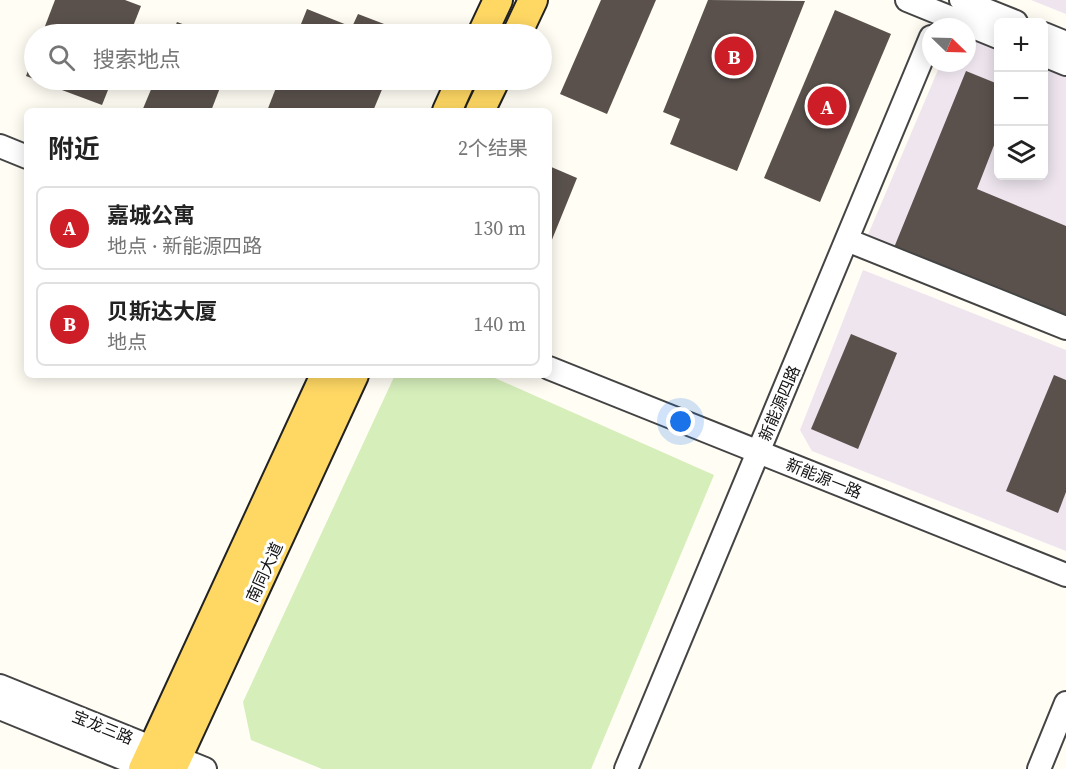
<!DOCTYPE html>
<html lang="zh">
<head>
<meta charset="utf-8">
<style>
	:root { --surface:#fff; --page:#f2f2f2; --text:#222; --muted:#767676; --line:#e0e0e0; --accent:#cd1d26 }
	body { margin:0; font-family:"Source Serif 4","Noto Sans SC",serif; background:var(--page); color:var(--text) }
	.controls { position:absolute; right:18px; top:18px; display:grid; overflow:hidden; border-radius:9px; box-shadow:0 3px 15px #0003 }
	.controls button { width:54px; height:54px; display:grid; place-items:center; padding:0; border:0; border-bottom:2px solid var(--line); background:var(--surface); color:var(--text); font:30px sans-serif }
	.compass { position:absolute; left:922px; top:18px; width:54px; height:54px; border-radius:50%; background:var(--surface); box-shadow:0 3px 15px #0003; rotate:113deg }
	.you { position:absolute; left:681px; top:422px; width:21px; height:21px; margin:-15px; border:4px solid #fff; border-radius:50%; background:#1a73e8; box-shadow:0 0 0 9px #1a73e833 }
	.badge { display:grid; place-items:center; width:39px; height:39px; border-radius:50%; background:var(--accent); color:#fff; font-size:20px; font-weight:700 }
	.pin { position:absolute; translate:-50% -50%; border:3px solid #fff; box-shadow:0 2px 6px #0006 }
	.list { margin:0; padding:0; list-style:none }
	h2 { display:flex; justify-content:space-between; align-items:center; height:78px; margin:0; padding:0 24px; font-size:26px }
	h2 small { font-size:20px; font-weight:400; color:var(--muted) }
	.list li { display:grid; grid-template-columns:39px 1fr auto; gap:18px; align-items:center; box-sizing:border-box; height:84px; margin:0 12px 12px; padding:0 12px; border:2px solid var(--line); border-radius:9px }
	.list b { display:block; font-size:22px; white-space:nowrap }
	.list p { margin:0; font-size:20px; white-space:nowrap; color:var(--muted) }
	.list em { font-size:20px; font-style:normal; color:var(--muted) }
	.icon { flex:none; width:33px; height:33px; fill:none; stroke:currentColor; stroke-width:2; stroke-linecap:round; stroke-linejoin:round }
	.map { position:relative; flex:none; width:1066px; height:769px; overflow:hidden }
	.search { position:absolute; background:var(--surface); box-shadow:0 3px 15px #0003; left:24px; top:24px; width:528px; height:66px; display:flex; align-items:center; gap:15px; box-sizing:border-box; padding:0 21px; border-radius:33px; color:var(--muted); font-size:22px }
	.panel { position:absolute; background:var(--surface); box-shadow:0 3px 15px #0003; left:24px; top:108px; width:528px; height:270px; border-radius:9px }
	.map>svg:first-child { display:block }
	.industrial { fill:#eee5ef }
	.green { fill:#d5eeba }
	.building { fill:#5a514c }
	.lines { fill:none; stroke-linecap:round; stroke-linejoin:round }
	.minor-casing { stroke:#444; stroke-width:26 }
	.major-casing { stroke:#222; stroke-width:32 }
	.minor { stroke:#fff; stroke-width:22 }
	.major { stroke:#ffd864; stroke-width:28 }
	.labels { text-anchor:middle; stroke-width:6; stroke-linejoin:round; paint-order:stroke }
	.street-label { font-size:16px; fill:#111; stroke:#fff }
</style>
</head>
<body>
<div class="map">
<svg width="1066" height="769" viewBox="0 0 1066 769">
	<rect width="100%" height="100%" fill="#fffdf4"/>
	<g class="industrial">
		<path d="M1031,0H1066V14Z"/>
		<path d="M967,33L998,47V176H1044V66L1066,75V321L867,237L941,63H967Z"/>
		<path d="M863,270L1066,350V551L812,451L800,430Z"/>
	</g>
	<path class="green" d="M395,375H488L714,475L591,769H322L251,740L243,702Z"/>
	<g class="building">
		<path d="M55,0H125L141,6L130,34H42Z"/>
		<path d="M601,0H656L607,114L560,94Z"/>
		<path d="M708,0L805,1L737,171L670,144L680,119L663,112Z"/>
		<path d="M307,9L352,27L358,14L405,32L404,34H297Z"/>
		<path d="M835,10L891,34L820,202L764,178Z"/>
		<path d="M177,22L210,34H172Z"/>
		<path d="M34,54V79L26,76Z"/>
		<path d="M966,71L998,84V135L977,189L1066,226V320L893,250Z"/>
		<path d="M35,80H112L102,105Z"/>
		<path d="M155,80H223L211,111H142Z"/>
		<path d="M279,80H386L373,111H267Z"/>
		<path d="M549,166L577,178L549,247Z"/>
		<path d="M851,334L897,353L858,449L811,429Z"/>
		<path d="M1054,375L1066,380V492L1058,513L1006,491Z"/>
	</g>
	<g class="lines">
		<defs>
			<g id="minor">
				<path d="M907,0L998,37"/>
				<path d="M961,0L1016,22"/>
				<path d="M1044,34L1066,43"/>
				<path d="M1044,55L1066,64"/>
				<path d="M0,146L27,157"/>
				<path d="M847,240L1066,328"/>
				<path d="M549,368L1066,575"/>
				<path d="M0,686L205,769"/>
				<path d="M0,708L149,769"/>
				<path d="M626,769L931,37"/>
				<path d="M1039,769L1066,703"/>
			</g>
			<g id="major">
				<path d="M482,34L498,0"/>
				<path d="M517,34L533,0"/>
				<path d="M447,111L461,80"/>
				<path d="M480,111L495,80"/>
				<path d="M143,769L325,375"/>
				<path d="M172,769L354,375"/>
			</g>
		</defs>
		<use href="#minor" class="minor-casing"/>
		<use href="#major" class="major-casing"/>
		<use href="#minor" class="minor"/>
		<use href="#major" class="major"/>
	</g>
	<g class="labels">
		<g class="street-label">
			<text transform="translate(779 403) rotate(-67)" y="6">新能源四路</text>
			<text transform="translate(824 478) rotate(22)" y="6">新能源一路</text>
			<text transform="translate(264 572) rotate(-65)" y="6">南同大道</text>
			<text transform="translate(103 727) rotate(22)" y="6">宝龙三路</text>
		</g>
	</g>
</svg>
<div class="controls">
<button>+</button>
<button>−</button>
<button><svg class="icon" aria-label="layers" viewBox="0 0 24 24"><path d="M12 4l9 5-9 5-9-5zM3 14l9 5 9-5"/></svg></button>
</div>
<svg class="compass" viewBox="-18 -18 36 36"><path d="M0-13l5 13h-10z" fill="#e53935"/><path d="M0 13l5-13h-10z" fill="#767676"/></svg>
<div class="you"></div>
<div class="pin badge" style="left:827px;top:106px">A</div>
<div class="pin badge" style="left:734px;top:56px">B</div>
<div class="search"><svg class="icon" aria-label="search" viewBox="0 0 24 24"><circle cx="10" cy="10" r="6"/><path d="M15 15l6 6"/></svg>搜索地点</div>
<section class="panel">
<h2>附近<small>2个结果</small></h2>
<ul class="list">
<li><span class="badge">A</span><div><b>嘉城公寓</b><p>地点 · 新能源四路</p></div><em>130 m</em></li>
<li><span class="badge">B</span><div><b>贝斯达大厦</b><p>地点</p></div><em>140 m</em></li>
</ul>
</section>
</div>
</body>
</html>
